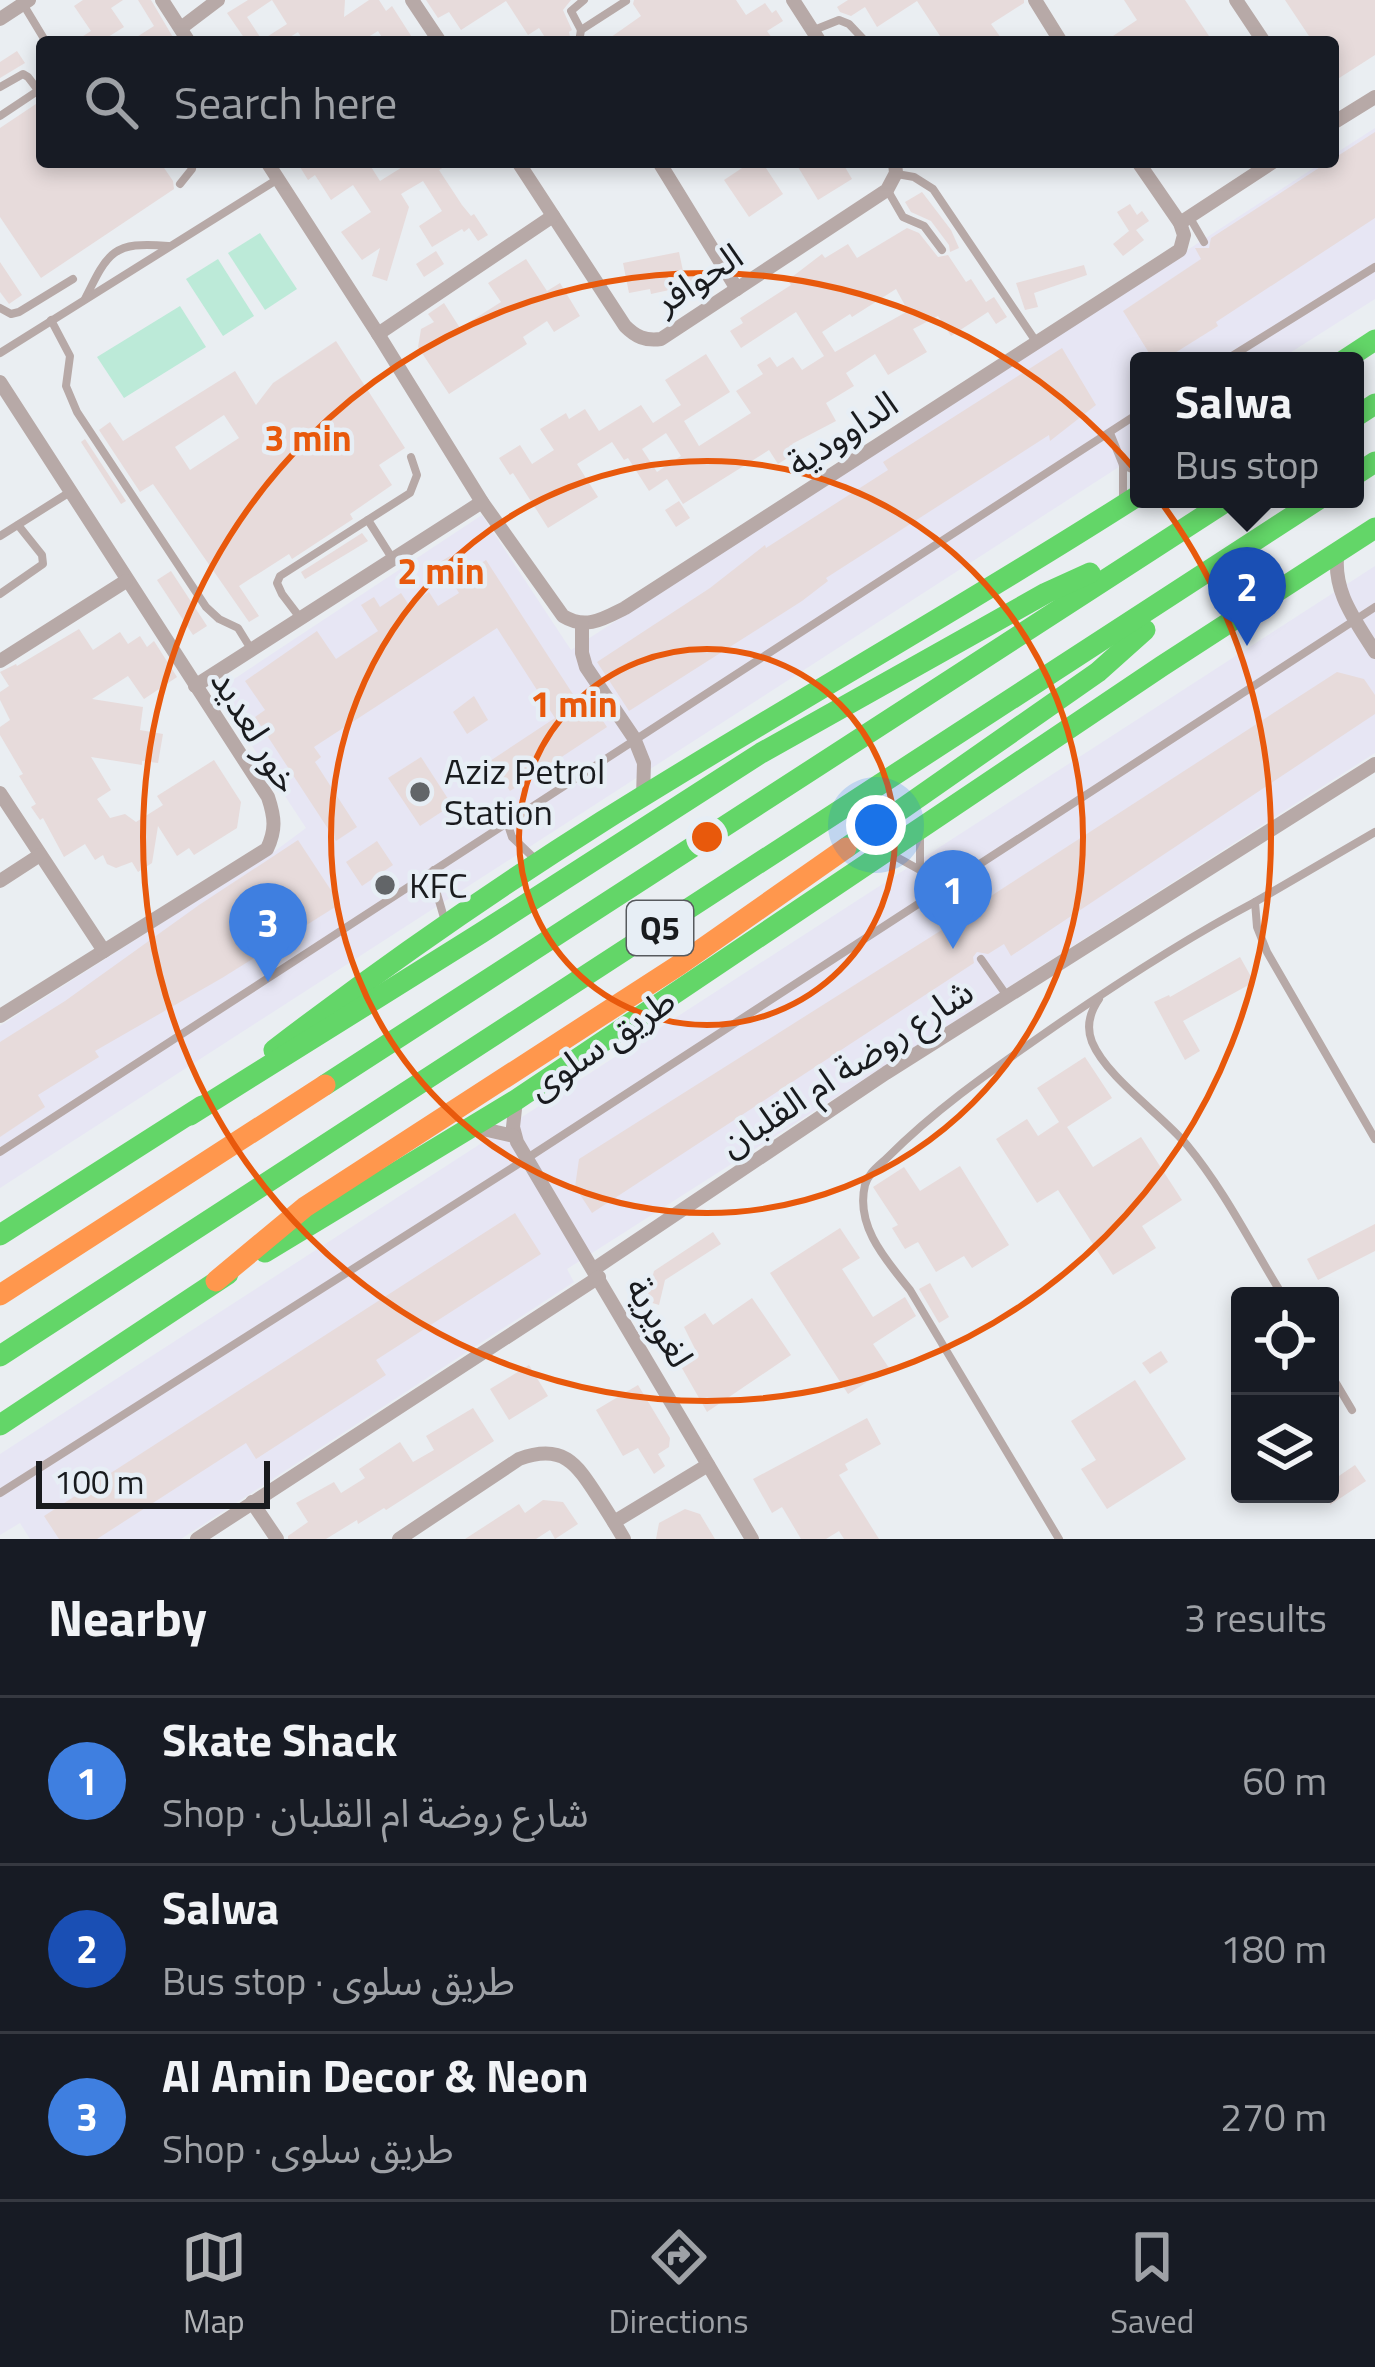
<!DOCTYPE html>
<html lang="en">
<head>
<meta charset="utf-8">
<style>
	:root { --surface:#171b24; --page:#20242c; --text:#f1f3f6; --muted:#9ea1a6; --line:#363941; --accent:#b1b3b6 }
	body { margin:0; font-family:"Titillium Web","Noto Sans Arabic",sans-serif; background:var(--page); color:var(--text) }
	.controls { position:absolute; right:36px; bottom:36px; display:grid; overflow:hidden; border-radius:12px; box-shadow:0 6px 18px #0003 }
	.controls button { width:108px; height:108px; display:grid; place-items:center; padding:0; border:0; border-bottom:3px solid var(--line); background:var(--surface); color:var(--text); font:60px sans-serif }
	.scale { position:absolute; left:36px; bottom:30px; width:234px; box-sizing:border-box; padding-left:12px; border:6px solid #191b1e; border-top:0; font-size:33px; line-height:42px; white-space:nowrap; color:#191b1e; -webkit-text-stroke:9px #e7eef5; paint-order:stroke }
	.you { position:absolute; left:876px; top:825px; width:42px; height:42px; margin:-30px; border:9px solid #fff; border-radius:50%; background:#1a73e8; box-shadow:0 0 0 18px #1a73e833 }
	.badge { display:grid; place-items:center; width:78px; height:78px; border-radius:50%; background:var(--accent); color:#fff; font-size:39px; font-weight:700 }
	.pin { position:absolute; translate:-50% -99px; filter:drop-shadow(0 3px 6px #0008) }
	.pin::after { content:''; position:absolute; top:63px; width:42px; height:36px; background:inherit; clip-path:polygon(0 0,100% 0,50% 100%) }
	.popup { position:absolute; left:1130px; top:352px; width:234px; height:156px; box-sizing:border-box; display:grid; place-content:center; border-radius:12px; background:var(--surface); filter:drop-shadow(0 3px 9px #0005); font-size:39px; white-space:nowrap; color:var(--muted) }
	.popup b { font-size:45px; color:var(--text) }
	.popup::after { content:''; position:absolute; left:50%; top:100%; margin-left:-24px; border:24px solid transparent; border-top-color:var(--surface) }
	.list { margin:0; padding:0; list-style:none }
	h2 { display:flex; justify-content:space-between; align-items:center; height:156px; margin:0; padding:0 48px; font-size:51px }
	h2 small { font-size:39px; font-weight:400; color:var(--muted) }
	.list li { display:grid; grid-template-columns:78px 1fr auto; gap:36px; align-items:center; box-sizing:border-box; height:168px; padding:0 48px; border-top:3px solid var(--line) }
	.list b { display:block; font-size:45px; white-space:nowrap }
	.list p { margin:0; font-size:39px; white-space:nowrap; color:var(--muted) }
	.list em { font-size:39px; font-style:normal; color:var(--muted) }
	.icon { flex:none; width:66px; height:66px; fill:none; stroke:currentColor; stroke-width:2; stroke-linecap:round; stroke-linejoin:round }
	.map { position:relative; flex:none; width:1375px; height:1539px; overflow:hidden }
	.search { position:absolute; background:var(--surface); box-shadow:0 6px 18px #0003; left:36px; right:36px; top:36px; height:132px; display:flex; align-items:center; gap:30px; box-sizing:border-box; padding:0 42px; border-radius:12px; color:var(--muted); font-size:45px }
	.sheet { height:660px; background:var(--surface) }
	nav { display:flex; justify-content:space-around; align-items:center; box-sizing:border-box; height:168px; border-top:3px solid var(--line); background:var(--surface); font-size:33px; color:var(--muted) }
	nav a { display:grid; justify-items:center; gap:6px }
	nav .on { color:var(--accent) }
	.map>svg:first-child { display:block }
	.commercial { fill:#e7e6f4 }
	.green { fill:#bcead8 }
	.building { fill:#e7dbdb; fill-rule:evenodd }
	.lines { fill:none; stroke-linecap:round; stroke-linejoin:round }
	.lane { stroke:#b7a9a7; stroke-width:8 }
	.street { stroke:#b7a9a7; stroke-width:14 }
	.fast { stroke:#63d668; stroke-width:21 }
	.slow { stroke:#ff974d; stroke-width:21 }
	.ring { fill:none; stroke:#e8590c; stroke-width:6 }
	.poi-dot { fill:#626568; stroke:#e7eef5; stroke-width:4.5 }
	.labels { text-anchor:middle; stroke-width:9; stroke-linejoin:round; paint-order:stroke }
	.shield { fill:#e7eef5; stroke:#575a5e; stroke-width:3 }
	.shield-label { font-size:33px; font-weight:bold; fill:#191b1e }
	.street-label { font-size:36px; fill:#191b1e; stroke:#e7eef5 }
	.poi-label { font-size:36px; fill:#191b1e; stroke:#e7eef5; text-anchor:start }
	.centre { fill:#e8590c; stroke:#e7eef5; stroke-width:6 }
	.ring-label { font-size:36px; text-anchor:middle; font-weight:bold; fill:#e8590c; stroke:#e7eef5; stroke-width:9; stroke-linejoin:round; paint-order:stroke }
</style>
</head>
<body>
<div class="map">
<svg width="1375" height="1539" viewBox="0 0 1375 1539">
	<rect width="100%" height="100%" fill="#eaeef2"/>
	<g class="commercial">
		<path d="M1375,128V299L1277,361H1139V454L0,1188V1026L275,851L306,828L216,691L482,515L571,650L1323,162H1333V155Z"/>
		<path d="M1375,566V753L567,1269L574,1282L181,1539H30L20,1523L0,1535V1454Z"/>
	</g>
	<g class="green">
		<path d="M260,233L297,289L265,310L228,253Z"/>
		<path d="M218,259L254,316L223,336L186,279Z"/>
		<path d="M180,306L206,347L124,398L97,357Z"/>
	</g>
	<g class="building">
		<path d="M83,0H123L111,8L124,27L100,42H74L91,31L74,6Z"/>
		<path d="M138,0H151L174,39L170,42H129L154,26Z"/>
		<path d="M248,0H345L344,17L369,0H379L386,11L392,6L415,42H385L378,31L360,42H304L298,32L282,42H247L227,13ZM272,0L287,24L262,40L247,17Z"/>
		<path d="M426,0H571L563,10L572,30L569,32L571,42H548L539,28L528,35L506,1L461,30L449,12L438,18Z"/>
		<path d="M634,0H736L746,15L765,3L772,13L776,10L783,21L767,31L775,42H604L641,16L633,4Z"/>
		<path d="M848,0H1024V3L991,24L1004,42H944L917,1L877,27L865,7L851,16L840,12L837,7Z"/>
		<path d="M1124,0H1185L1213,42H1104L1137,20Z"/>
		<path d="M1285,0H1375V55L1333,82V42H1313Z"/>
		<path d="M17,51L25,63L0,78V62Z"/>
		<path d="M42,100V162H160L173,181L174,189L41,278L0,217V128Z"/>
		<path d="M1375,132V218L1216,322L1218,326L1162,361H1154L1123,311L1201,259L1195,248H1209L1211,238L1328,162H1333V159Z"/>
		<path d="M297,162H368L380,181L404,166L401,162H452L439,170L462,205L471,216L474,214L488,235L478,241L469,228L464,232L462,229L432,247L419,226L442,211L423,181L401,194L409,207L387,281L372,276L380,248L362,260L341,232L371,212L353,185L331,200L315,175L308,180Z"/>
		<path d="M751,162H762L783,194L749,217L724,180Z"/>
		<path d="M795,162H842L852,179L818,200Z"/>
		<path d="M922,192L951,230L959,248L950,252L949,245L931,221L911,212L905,202Z"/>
		<path d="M1130,204L1137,215L1142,211L1149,221L1136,230L1144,240L1123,256L1113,244L1129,231L1117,212Z"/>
		<path d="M907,228L919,233L938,257L948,255L966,282L971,279L986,302L994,297L1007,317L996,324L988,312L951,336L938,316L913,329L927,352L888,375L875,354L846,373L854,386L826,403L836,421L792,444L797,452L778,464L769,450L683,504L667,479L649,491L628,458L624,460L612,442L577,464L598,497L548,528L513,473L510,475L499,458L520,445L532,464L554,450L540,429L566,413L569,419L585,409L599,431L641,405L653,423L681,405L665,380L706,354L730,392L684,421L699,446L751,413L736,391L763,374L757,365L770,357L777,367L793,357L802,370L824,356L796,312L741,348L730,331L743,323L740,318L791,285L788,280L822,254L825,258L848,244L857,258ZM896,289L908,311L835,352L822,332L850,314L852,317ZM666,433L681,456L657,472L642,449Z"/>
		<path d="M436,251L444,264L424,277L416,264Z"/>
		<path d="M679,252L683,271L695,270L697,284L651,294L650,289L629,293L623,263Z"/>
		<path d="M526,259L547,291L560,283L580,316L554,332L547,321L523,337L527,344L449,394L418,347L421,329L434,322L428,314L444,303L460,328L501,302L488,283Z"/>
		<path d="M0,262L22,295L9,304L0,292Z"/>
		<path d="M1084,265L1087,275L1034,293L1038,307L1025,310L1016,283Z"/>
		<path d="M336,341L405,448L379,465L392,485L350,514L353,519L292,559L289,554L239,586L259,616L249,622L153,484L140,492L99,430L110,422L123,441L235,371L256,405L273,383ZM224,415L239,438L190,470L175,447Z"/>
		<path d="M1062,348L1096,405L1050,441L1049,435L826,578L828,581L802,601L629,711L597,662L710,588L765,545L766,548L888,470L883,462Z"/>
		<path d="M85,439L126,501L121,504L81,442Z"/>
		<path d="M679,501L690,518L676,527L665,510Z"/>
		<path d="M362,533L368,541L305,579L301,572Z"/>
		<path d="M450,556L464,574L486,560L578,702L587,697L607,727L510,791L490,761L555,718L497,628L314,747L321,757L315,762L357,827L336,841L255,717L265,710L245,681L317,631L336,659L378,631L361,605L374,597L380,607L401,593L409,605L429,592L438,606L459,593L440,562Z"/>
		<path d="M171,571L207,626L193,635L157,580Z"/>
		<path d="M79,629L93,650L120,632L128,644L140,636L147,647L154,641L177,677L144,699L128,676L92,699L143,707L140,730L163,734L158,763L142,761V765L91,757L111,790L97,799L110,818L125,814L136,822L163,805L157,796L214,760L241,802L237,828L194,855L189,848L177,856L158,826L152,863L138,872L132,862L116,868L107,864L103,855L95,860L85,844L64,857L43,818L40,820L31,807L36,804L19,776L23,774L0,735V727L10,720L0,700V692L9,686L0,672L16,664L17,666Z"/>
		<path d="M1337,672L1364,679L1375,695V714L1011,956L1004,944L988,954L977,952L973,957L974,963L592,1213L575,1187L579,1159L948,926L954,933L961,932L965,928L964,921L981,910L977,905Z"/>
		<path d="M474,696L488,720L467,734L453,712Z"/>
		<path d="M421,757L452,805L420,826L388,778Z"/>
		<path d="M298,840L340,904L222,978L95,1051L99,1057L38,1095L45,1107L0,1137V1042L65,1001L199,905Z"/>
		<path d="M377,841L393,865L362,886L346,862Z"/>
		<path d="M1240,957L1254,982L1183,1021L1200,1051L1185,1060L1154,1002L1169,995L1170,997Z"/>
		<path d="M1085,1057L1112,1098L1067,1127L1093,1167L1141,1137L1182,1200L1142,1226L1156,1248L1113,1275L1058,1190L1037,1203L996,1139L1027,1119L1038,1136L1059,1122L1037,1088Z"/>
		<path d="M960,1166L1009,1245L972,1268L964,1256L936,1272L918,1242L905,1249L892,1228L898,1225L873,1187L904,1167L920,1191Z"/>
		<path d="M515,1213L541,1254L376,1360L386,1375L256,1459L246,1443L97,1539H59L44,1516Z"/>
		<path d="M1375,1224V1251L1318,1280L1307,1259Z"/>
		<path d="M840,1228L860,1258L842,1269L873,1317L905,1297L916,1316L873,1344L889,1368L848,1394L770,1273Z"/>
		<path d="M713,1232L721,1244L665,1280L659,1305L646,1301L654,1271Z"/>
		<path d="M930,1283L949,1317L939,1323L919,1289Z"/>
		<path d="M752,1298L791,1355L707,1412L679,1363L697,1353L684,1327L705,1313L713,1325Z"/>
		<path d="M1161,1351L1168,1362L1150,1374L1142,1363Z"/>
		<path d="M529,1365L548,1396L509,1420L490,1389Z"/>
		<path d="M1135,1380L1186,1459L1107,1509L1081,1469L1096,1460L1071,1421Z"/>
		<path d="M638,1385L670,1438L669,1447L658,1454L665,1466L654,1474L638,1448L623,1456L596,1410Z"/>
		<path d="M473,1408L494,1441L386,1510L384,1508L358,1524L357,1520L326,1539H288V1536L308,1522L296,1503L334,1482L341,1493L365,1478L359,1469L400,1442L413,1462L434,1450L426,1436Z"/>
		<path d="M867,1418L881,1444L845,1464L848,1470L839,1475L879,1539H844L839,1531L826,1539H801L782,1507L772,1513L753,1479Z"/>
		<path d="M1355,1465L1366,1481L1330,1505V1482Z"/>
		<path d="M543,1500L563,1502L578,1524L555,1539L550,1530L536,1539H465L519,1504L525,1513Z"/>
		<path d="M685,1509L700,1514L715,1539H656L659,1523Z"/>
	</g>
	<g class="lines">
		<g class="lane">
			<path d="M23,4L46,42"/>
			<path d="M581,30L571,11L584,0"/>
			<path d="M814,30L839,20L849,24L866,42"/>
			<path d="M579,42L581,30L626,1"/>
			<path d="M0,87L23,74L28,77L38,90"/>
			<path d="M0,116L42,88"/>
			<path d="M897,174L914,177L933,189L1037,343"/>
			<path d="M180,184L192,169L193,162"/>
			<path d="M888,191L903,217L924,226L942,250"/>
			<path d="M1190,218L1204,242"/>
			<path d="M85,299C108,252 113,241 168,246"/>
			<path d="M0,308L11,314L19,312L73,279"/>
			<path d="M51,320L70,356L66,386L77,412L206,607L219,619L238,628L251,649"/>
			<path d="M0,353L278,179"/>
			<path d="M1224,361L1375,267"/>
			<path d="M1110,433L1123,465V501"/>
			<path d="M1123,465L1139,472"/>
			<path d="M368,520L392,558"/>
			<path d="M0,536L70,492"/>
			<path d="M0,594L43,564L42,555L18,525"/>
			<path d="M301,619L282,594L277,583L280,576L410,493L417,475L411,457"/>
			<path d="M507,822L512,837L535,859"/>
			<path d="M1375,832L1255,902L1257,927L1267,952L1375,1139"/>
			<path d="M920,835V868"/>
			<path d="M891,854L920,870L957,925"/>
			<path d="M434,870L435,887L445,921"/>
			<path d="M981,959L1007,996"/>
			<path d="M1099,999C1090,1012 1086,1027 1092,1042C1107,1078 1161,1114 1187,1145C1225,1191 1252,1246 1283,1296"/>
			<path d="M0,1152L1139,413"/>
			<path d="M1330,1373L1352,1410"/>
			<path d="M0,1493L526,1159L1375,607"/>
			<path d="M1059,1539L910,1290C886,1260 855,1226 865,1185C869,1172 879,1166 888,1157C934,1111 985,1075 1038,1038C1108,989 1179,942 1255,902"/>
		</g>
		<g class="street">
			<path d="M162,0L189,42"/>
			<path d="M412,0L440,42"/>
			<path d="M793,0L820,42"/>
			<path d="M1035,0L1061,42"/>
			<path d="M1236,0L1264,42"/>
			<path d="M0,19L29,0"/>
			<path d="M181,28L218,0"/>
			<path d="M1333,123L1375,97"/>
			<path d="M267,162L378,334L482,502L563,616C586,630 603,619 625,608L1180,250L1184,235L1180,223L1138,162"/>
			<path d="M518,162L625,326C636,337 645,341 661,339L887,190L896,173L895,162"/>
			<path d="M659,162L737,289"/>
			<path d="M1180,223L1273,162"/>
			<path d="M378,334L553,216"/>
			<path d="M0,382L268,797C275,818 276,830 267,849L0,1016"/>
			<path d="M1338,550C1331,590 1355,620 1375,652"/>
			<path d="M582,624V653L586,667L634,738L644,763L643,797"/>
			<path d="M0,661L126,581"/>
			<path d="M195,686L482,502"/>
			<path d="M0,793L104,951"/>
			<path d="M0,881L40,855"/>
			<path d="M516,1100L513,1127L517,1142L752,1539"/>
			<path d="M474,1127L514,1136"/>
			<path d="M594,1269L886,1073L1375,764"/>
			<path d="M252,1502L277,1539"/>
			<path d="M614,1522L708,1465"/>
			<path d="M197,1539L599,1277"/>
			<path d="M399,1539L519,1459C563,1443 576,1463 598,1497C607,1511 616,1525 624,1539"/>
		</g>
		<g class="fast">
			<path d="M1343,361L1375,340"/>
			<path d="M1355,417L1375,404"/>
			<path d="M1355,475L1375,462"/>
			<path d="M846,848L1098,672L1145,630"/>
			<path d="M274,1050C380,969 489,893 603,821C780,710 963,608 1139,495"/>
			<path d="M325,1085L1230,499"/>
			<path d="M190,1115L481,933L761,753L1046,593L1090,573"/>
			<path d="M0,1235L202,1106"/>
			<path d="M265,1252L516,1100L1162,666L1375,528"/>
			<path d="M0,1356L1319,499"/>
			<path d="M0,1425L228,1274"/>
		</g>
		<g class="slow">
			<path d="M216,1281L305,1207L679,965L846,848"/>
			<path d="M0,1295L325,1085"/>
		</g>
	</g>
	<g class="ring">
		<circle cx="707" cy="837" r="188"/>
		<circle cx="707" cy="837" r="376"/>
		<circle cx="707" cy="837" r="564"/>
	</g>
	<g class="poi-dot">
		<circle cx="420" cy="792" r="12"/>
		<circle cx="385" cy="885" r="12"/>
	</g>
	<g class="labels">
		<rect class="shield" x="627" y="901" width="66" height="54" rx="9"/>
		<g class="shield-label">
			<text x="660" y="940">Q5</text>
		</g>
		<g class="street-label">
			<text transform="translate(698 278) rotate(-33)" y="13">الحوافر</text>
			<text transform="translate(842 433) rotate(-33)" y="13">الداوودية</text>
			<text transform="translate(256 731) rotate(59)" y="13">خور لعديد</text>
			<text transform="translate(601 1043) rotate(-34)" y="13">طريق سلوى</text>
			<text transform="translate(846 1067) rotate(-33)" y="13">شارع روضة ام القلبان</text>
			<text transform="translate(660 1322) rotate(60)" y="13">لغويرية</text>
		</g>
		<g class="poi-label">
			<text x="444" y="784">Aziz Petrol<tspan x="444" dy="41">Station</tspan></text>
			<text x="409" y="898">KFC</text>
		</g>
	</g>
	<circle cx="707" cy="837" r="18" class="centre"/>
	<g class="ring-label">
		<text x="308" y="451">3 min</text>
		<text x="441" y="584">2 min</text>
		<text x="574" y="717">1 min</text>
	</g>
</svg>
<div class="controls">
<button><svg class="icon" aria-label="locate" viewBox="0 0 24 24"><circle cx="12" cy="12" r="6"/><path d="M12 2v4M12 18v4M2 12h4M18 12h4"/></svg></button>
<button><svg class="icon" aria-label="layers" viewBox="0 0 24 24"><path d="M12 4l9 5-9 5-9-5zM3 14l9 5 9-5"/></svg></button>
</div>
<div class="scale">100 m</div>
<div class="you"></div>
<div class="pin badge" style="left:953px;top:949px;background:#3f7fe0">1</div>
<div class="pin badge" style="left:1247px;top:646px;background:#1a4fb4">2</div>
<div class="popup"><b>Salwa</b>Bus stop</div>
<div class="pin badge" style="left:268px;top:982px;background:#3f7fe0">3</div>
<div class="search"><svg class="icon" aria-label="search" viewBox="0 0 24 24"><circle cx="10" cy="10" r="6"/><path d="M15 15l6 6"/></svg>Search here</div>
</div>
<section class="sheet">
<h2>Nearby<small>3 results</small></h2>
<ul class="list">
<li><span class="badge" style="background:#3f7fe0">1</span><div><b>Skate Shack</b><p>Shop · شارع روضة ام القلبان</p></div><em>60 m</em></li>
<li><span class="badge" style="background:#1a4fb4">2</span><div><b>Salwa</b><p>Bus stop · طريق سلوى</p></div><em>180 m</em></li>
<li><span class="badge" style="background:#3f7fe0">3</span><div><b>Al Amin Decor &amp; Neon</b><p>Shop · طريق سلوى</p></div><em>270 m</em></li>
</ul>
</section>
<nav>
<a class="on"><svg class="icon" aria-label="map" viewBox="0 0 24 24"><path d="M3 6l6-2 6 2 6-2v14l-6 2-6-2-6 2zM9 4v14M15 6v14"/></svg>Map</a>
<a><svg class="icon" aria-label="directions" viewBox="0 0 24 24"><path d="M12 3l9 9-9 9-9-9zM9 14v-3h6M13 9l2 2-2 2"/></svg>Directions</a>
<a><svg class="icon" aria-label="saved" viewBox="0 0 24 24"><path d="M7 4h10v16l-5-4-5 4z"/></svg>Saved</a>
</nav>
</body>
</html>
